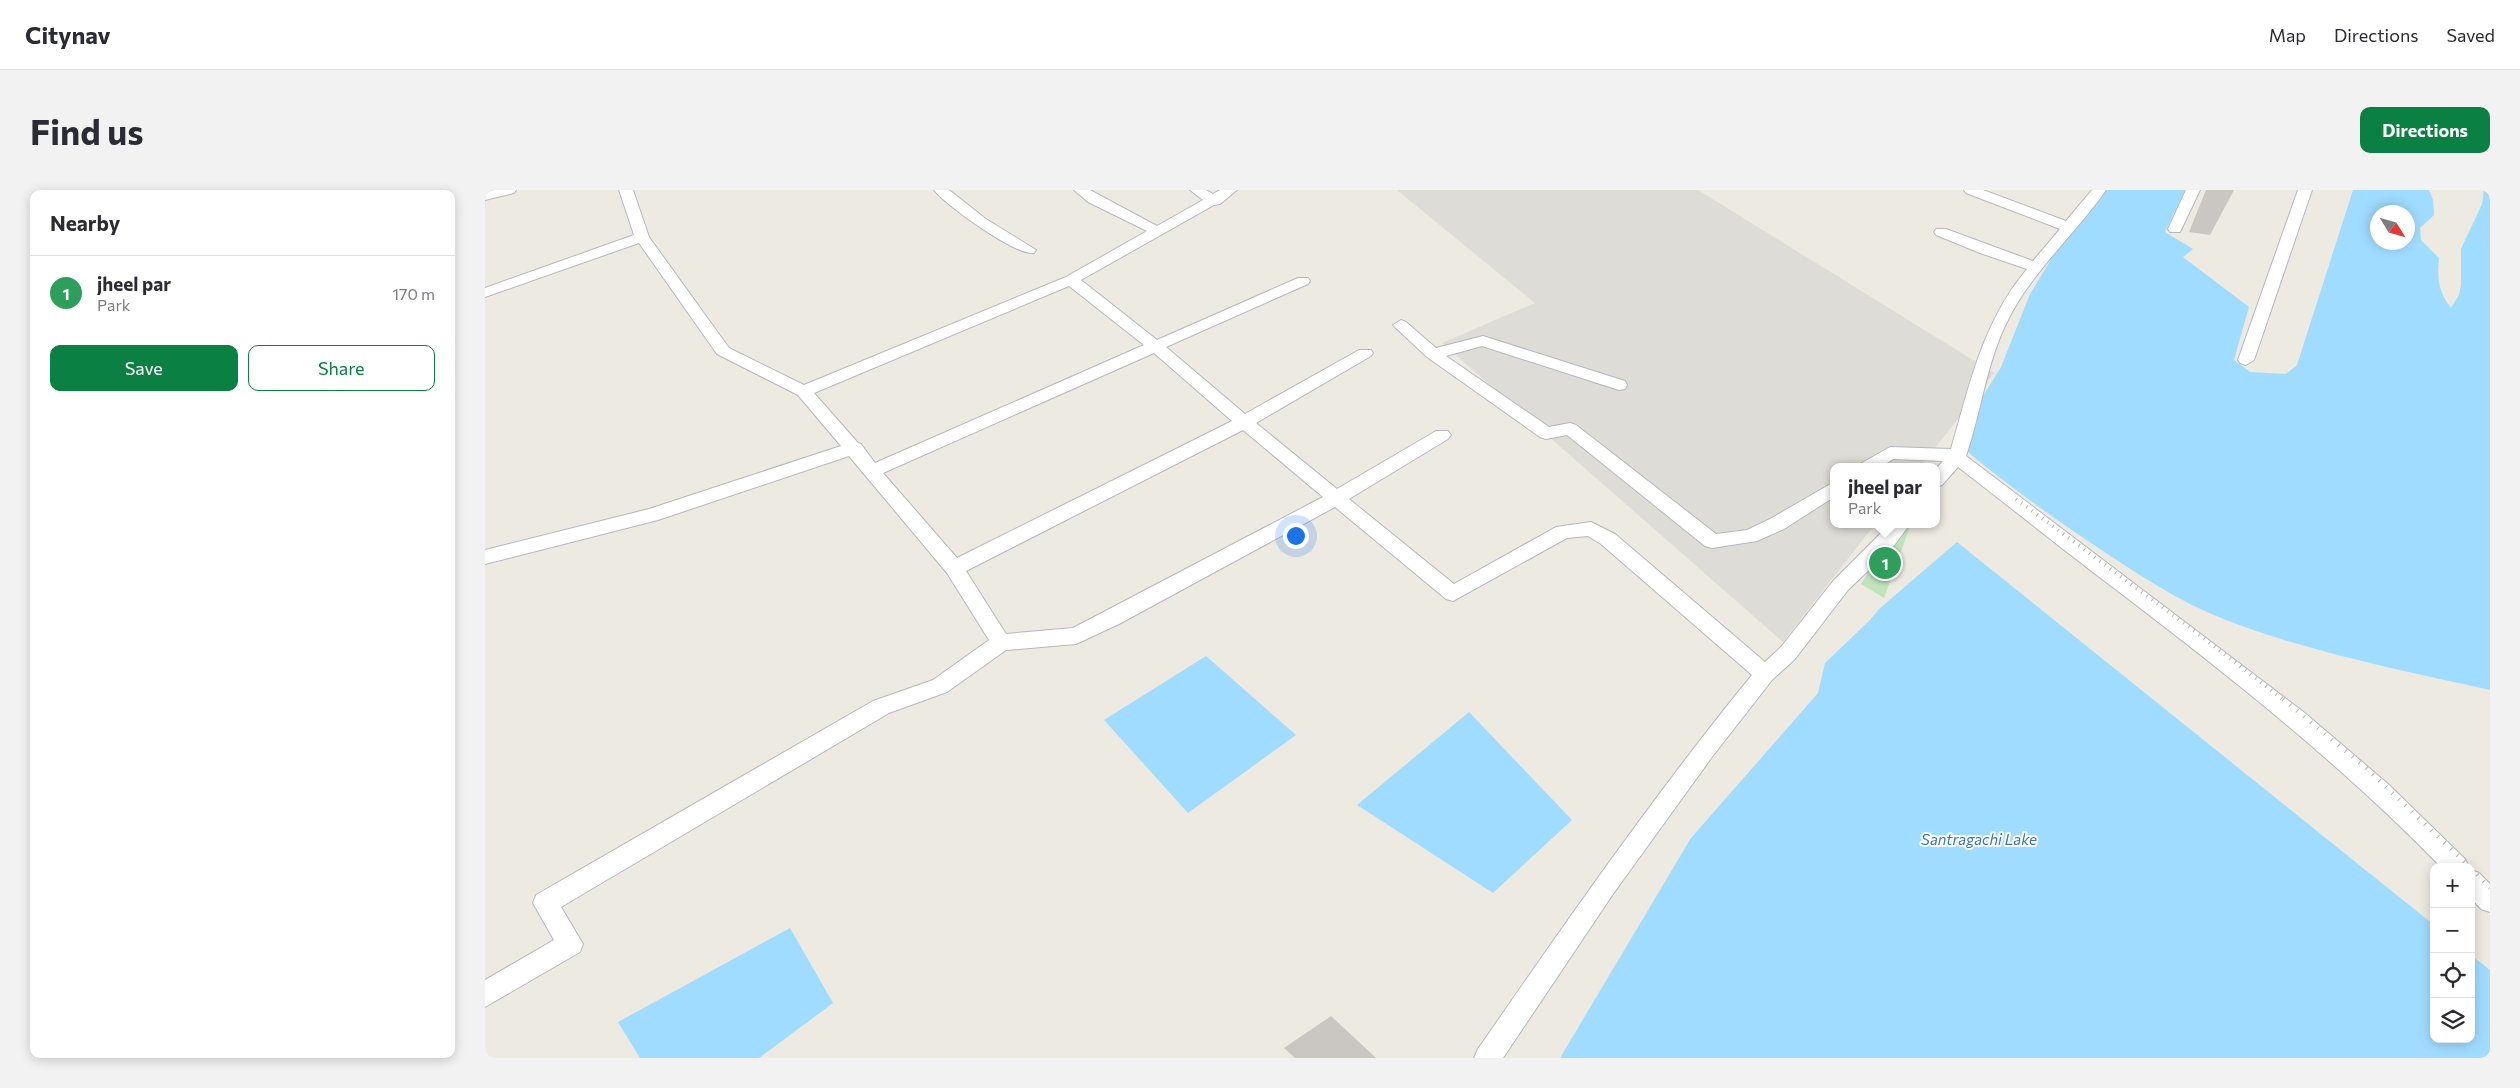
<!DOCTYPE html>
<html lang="en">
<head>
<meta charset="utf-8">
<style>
	:root { --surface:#fff; --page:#f2f2f3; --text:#2b2b33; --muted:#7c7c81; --line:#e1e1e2; --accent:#0b8043 }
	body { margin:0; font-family:Commissioner,sans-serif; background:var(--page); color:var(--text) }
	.controls { position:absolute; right:15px; bottom:15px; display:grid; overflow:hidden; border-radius:10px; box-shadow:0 2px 12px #0003 }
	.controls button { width:45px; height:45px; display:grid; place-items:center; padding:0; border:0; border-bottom:1px solid var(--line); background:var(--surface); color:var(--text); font:25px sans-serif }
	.compass { position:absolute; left:1885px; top:15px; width:45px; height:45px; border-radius:50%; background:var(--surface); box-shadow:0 2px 12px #0003; rotate:127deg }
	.you { position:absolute; left:810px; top:345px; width:18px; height:18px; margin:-12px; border:4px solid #fff; border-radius:50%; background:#1a73e8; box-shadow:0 0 0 8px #1a73e833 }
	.badge { display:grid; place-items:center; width:32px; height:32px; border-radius:50%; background:var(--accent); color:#fff; font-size:16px; font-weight:700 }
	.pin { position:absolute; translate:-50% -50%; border:2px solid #fff; box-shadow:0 1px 5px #0006 }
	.popup { position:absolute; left:1345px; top:273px; width:110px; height:65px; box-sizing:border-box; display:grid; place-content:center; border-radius:10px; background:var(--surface); filter:drop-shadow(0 1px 4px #0005); font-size:16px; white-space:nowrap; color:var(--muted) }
	.popup b { font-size:19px; color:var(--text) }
	.popup::after { content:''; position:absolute; left:50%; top:100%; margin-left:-10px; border:10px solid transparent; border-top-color:var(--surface) }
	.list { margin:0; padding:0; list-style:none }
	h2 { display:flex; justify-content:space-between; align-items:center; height:65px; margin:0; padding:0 20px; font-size:21px }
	h2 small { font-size:16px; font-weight:400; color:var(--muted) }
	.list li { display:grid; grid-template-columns:32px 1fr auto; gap:15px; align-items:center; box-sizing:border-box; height:75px; padding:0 20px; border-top:1px solid var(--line) }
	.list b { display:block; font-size:19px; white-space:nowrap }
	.list p { margin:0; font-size:16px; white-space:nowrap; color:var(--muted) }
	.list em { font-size:16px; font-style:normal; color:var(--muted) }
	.actions { display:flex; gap:10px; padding:15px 20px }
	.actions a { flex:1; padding:11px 0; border:1px solid var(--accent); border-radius:10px; text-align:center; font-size:18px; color:var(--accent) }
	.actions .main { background:var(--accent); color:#fff }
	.icon { flex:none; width:28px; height:28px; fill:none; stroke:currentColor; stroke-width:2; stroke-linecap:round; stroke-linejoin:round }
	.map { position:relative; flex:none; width:2005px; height:868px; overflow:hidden; border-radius:10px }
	header { display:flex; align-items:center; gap:30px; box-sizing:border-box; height:70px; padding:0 25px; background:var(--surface); border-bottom:1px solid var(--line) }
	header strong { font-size:24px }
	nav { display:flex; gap:28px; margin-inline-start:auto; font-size:18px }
	.intro { display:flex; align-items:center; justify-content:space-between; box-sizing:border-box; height:120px; padding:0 30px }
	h1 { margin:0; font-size:35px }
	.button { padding:12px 22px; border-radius:10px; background:var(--accent); color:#fff; font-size:18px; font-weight:700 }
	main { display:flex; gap:30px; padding:0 30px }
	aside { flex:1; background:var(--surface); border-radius:10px; box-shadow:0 2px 12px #0003 }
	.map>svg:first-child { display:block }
	.industrial { fill:#dedcd6 }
	.green { fill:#c0e5bd }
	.water { fill:#a0dcff; fill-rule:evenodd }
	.building { fill:#cac6c1 }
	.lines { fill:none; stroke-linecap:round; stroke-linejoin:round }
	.street-casing { stroke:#b4b8bc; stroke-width:2 }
	.street { fill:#fff; fill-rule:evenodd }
	.rail-far1 { stroke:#b3b4b4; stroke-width:4; stroke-dasharray:1 5.5; stroke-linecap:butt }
	.rail { stroke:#b3b4b4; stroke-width:4.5; stroke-dasharray:1 8; stroke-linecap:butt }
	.labels { text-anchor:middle; stroke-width:4; stroke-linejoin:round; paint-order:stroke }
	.water-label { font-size:15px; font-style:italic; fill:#3a78a9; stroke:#fff }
</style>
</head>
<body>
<header>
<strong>Citynav</strong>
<nav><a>Map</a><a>Directions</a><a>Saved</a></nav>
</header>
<div class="intro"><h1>Find us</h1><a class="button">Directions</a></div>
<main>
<aside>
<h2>Nearby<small></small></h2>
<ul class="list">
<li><span class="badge" style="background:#2e9e5b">1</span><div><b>jheel par</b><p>Park</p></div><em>170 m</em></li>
</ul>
<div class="actions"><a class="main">Save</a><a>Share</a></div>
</aside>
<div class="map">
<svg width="2005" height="868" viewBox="0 0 2005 868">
	<rect width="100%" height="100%" fill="#edeae1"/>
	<path class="industrial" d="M912,0H1213L1509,183L1435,277H1349V334H1390L1298,452L957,153L1050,113Z"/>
	<path class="green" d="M1421,334H1426L1399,408L1376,394L1401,352Z"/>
	<g class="water">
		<path d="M1608,0H1700L1680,42L1708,59L1698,67L1764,117L1749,170L1765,182L1801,184L1812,175L1868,0H1944L1948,10L1949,25L1935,38L1936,50L1954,68C1952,88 1953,101 1966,118L1974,105L1976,95V59L1997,14L1999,0H2005V500C1916,480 1827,463 1741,430C1694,412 1651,383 1609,355C1561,323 1514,289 1470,251L1516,177L1545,104ZM1892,22H1922V52H1892Z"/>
		<path d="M1472,352L1949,735V849H1986V765L2005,780V868H1075L1206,648L1333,503L1340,473L1385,430L1394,419Z"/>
		<path d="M721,466L811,545L703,623L619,530Z"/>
		<path d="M984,522L1087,630L1008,703L872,615Z"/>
		<path d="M305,738L348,813L274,868H155L133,832Z"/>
	</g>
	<g class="building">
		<path d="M1721,0H1749L1725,45L1704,42Z"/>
		<path d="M846,826L891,868H810L799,858Z"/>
	</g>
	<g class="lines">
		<defs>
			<g id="street">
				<path d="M8,0H31L29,3L0,10V2Z"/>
				<path d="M134,0H148L164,47L244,158L319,195L581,87L662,41L603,12L589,0H605L672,36L718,10L705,0H721L728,4L735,0H752L735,14L729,15L596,90L672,150L813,88H823L825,91L823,94L681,157L760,224L874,160H886L888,163L886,166L771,233L852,299L951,241H963L966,245L963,249L864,309L969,394L1071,337L1106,332L1130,344L1280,472L1296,457L1349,390L1405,334H1425L1408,357L1363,400L1310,469L1287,490L1227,567L1128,704L1018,868H989L993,859C1081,732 1169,605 1267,485L1116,354L1103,346L1082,348L968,411L961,409L850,317L634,434L591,454L521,460L462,502L404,523L76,717L98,754L95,762L0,817V790L69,750L48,713L51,705L388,511L448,490L504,450L462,383L364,266L173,330L0,374V360L164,319L356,256L313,205L232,164L154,53L0,107V98L149,45ZM584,96L659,155L390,273L376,254L373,253L329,203ZM669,163L747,231L472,368L398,283ZM758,240L838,307L588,438L521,444L481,381Z"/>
				<path d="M449,0H464L501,29L551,60L549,63C533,67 460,15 449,0Z"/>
				<path d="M1479,0H1498L1581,31L1607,0H1621C1589,46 1545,83 1521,134C1501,175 1496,223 1481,266L1821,524L1903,594L1980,669L1984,677H1956C1851,569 1733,477 1613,386C1566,350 1520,313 1473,277L1457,295L1451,297V279L1458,271L1408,269L1396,277H1374L1377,273L1405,257L1466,259C1485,194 1497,133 1542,79L1495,63L1451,45L1449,42L1451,39H1461L1548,71L1575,39L1481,3Z"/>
				<path d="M1701,0H1715L1695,42H1685L1683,39Z"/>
				<path d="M1813,0H1827L1769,170L1761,175L1755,173L1753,170Z"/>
				<path d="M916,130L921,132L951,158L998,146L1140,191L1142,195L1140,199L1134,200L997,156L961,166L1064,237L1085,233L1091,235L1231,344L1262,340L1285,329L1349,292V307L1299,339L1272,351L1227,358L1220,356L1082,245L1061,249L1055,247L942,167L911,138L908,135Z"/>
				<path d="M1986,680L1994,683L2005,694V722L1996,719L1986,708Z"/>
			</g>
		</defs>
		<use href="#street" class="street-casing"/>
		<use href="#street" class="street"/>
		<path class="rail-far1" d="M1531,309L1707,439L1799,510"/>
		<g class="rail">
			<path d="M1798,509L1879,576L1985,677"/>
			<path d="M1986,678L2005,698"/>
		</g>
	</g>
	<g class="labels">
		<g class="water-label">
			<text x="1494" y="655">Santragachi Lake</text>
		</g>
	</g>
</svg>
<div class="controls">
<button>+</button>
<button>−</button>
<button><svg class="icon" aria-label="locate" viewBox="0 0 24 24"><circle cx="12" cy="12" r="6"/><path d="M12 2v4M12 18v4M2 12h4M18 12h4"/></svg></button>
<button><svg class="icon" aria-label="layers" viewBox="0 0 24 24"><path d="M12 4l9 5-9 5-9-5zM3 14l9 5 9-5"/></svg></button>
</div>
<svg class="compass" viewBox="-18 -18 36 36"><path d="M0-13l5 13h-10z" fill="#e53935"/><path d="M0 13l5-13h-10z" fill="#7c7c81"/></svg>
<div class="you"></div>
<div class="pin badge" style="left:1400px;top:373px;background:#2e9e5b">1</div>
<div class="popup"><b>jheel par</b>Park</div>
</div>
</main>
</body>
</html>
